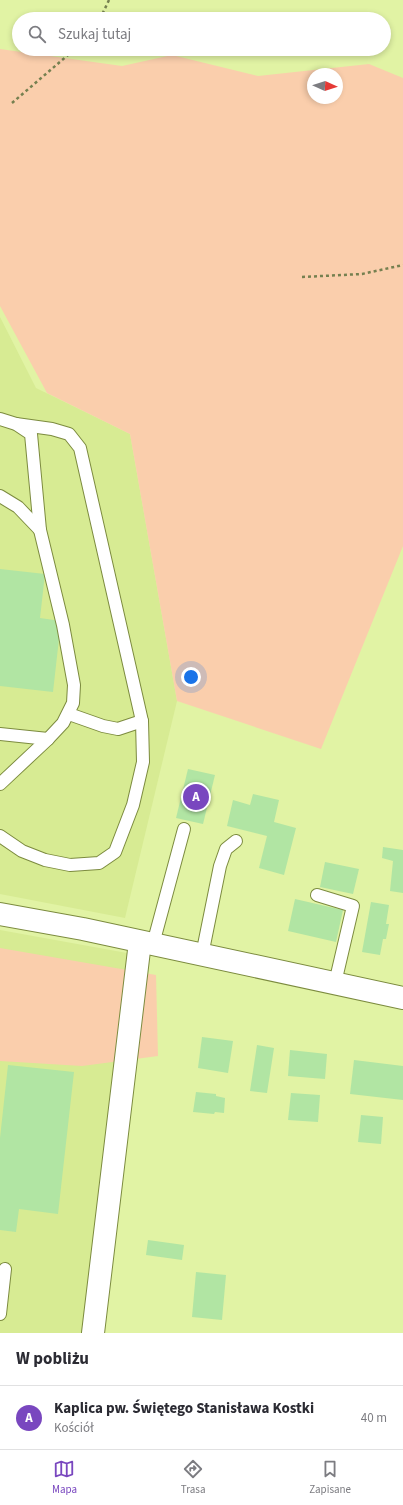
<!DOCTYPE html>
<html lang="pl">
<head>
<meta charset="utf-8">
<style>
	:root { --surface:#fff; --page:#f7f7f7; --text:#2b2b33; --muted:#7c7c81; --line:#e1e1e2; --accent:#7947bf }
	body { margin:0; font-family:"Source Sans 3",sans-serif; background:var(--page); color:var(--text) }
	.compass { position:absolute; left:307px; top:68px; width:36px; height:36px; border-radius:50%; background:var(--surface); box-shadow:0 2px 6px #0003; rotate:93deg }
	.you { position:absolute; left:191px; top:677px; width:14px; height:14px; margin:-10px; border:3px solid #fff; border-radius:50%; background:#1a73e8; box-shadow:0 0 0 6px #1a73e833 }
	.badge { display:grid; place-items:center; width:26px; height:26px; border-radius:50%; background:var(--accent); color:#fff; font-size:13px; font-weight:700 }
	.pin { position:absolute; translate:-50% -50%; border:2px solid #fff; box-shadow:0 1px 4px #0006 }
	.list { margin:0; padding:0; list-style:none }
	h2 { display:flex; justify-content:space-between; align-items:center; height:52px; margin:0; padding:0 16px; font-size:17px }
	h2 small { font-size:13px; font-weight:400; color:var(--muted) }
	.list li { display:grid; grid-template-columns:26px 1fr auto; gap:12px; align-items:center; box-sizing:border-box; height:64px; padding:0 16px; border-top:1px solid var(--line) }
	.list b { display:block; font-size:15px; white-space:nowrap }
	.list p { margin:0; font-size:13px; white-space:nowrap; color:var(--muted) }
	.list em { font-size:13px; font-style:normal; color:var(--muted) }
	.icon { flex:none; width:22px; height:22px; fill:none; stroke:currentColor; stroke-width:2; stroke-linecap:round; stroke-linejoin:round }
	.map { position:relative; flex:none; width:403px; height:1333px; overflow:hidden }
	.search { position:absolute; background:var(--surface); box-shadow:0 2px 6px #0003; left:12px; right:12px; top:12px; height:44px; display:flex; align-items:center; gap:10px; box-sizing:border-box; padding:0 14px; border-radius:22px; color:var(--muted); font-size:15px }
	.sheet { height:116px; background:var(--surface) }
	nav { display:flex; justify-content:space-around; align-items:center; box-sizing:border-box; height:56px; border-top:1px solid var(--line); background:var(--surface); font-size:11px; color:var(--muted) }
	nav a { display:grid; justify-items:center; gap:2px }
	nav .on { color:var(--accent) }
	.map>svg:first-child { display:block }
	.built { fill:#d7eb93 }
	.green { fill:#faceac; fill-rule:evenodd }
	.building { fill:#b1e5a3 }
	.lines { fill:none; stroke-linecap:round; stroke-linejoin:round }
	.lane-casing { stroke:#7c8b3f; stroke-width:14 }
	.street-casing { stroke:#7c8b3f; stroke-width:24 }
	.secondary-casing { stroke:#7c8b3f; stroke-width:24 }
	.path { stroke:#758050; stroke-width:2.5; stroke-dasharray:3 3; stroke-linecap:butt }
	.lane { stroke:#fff; stroke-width:12 }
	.street { stroke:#fff; stroke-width:22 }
	.secondary { stroke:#fff; stroke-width:22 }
</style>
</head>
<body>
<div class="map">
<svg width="403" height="1333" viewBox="0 0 403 1333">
	<rect width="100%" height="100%" fill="#e1f3a4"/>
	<g class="built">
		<path d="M0,317L36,388L130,434L177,701L125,918L0,894Z"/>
		<path d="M0,930L127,953L84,1333H0Z"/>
	</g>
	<g class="green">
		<path d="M0,49L122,66L172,55L258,76L369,64L403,78V546L321,749L177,701L130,434L47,393L0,306ZM313,74H337V98H313Z"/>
		<path d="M0,948L156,975L158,1056L82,1066L0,1061Z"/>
	</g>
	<g class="building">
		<path d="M0,569L45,574L40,618L61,621L53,692L0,686Z"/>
		<path d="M188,769L215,775L203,824L176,818Z"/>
		<path d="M253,794L279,800L274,822L296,828L284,875L259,868L267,836L227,826L233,800L250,805Z"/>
		<path d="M383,847L403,850V893L390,891L393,861L382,858Z"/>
		<path d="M325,862L359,869L353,894L320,887Z"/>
		<path d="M295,899L343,910L336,942L288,931Z"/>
		<path d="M371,902L389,905L386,924H389L386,939H383L380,955L362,952Z"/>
		<path d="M202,1037L233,1041L228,1073L198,1068Z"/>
		<path d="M257,1045L274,1048L267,1093L250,1091Z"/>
		<path d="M290,1050L327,1054L325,1079L288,1076Z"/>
		<path d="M354,1060L403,1066V1100L350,1094Z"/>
		<path d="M8,1065L74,1072L58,1214L19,1209L16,1232L0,1230V1138Z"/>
		<path d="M196,1092L216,1094V1096L225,1098L224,1113L215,1112L214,1114L193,1112Z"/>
		<path d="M291,1093L320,1095L318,1122L288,1120Z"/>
		<path d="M361,1115L383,1117L381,1144L358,1142Z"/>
		<path d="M148,1240L184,1245L182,1260L146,1255Z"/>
		<path d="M196,1272L226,1275L222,1320L192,1317Z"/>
	</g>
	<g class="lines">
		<defs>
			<g id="lane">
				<path d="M0,419L16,424L31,434L40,530L63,625L74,685L73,703L63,723L48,739L0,784"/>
				<path d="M0,496L18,507L40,530"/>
				<path d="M69,714L103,726L118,729L142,721"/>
				<path d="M0,734L48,739"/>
				<path d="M0,836L22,851L45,860L70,865L99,863L115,852L133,805L143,762L142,721L80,448L69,434L52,429L16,424"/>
				<path d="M317,895L353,906L335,983"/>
				<path d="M153,944L184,829"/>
				<path d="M202,955L220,866L226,849L236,841"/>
				<path d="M0,1314L5,1269"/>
			</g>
			<path id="street" d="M93,1333L140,942"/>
			<path id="secondary" d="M0,914L83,929L403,998"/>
		</defs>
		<use href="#lane" class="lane-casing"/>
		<use href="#street" class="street-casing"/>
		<use href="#secondary" class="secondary-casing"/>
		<g class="path">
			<path d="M100,19L109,0"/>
			<path d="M12,103L75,49"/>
			<path d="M302,277L362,274L403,265"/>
		</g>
		<use href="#lane" class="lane"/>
		<use href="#street" class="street"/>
		<use href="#secondary" class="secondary"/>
	</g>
</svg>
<svg class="compass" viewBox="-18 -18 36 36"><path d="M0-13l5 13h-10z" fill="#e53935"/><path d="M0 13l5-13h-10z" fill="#7c7c81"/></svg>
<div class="you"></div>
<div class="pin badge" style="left:196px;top:797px">A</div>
<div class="search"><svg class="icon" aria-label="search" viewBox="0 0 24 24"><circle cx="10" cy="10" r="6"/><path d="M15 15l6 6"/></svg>Szukaj tutaj</div>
</div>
<section class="sheet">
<h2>W pobliżu<small></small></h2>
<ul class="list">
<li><span class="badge">A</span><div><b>Kaplica pw. Świętego Stanisława Kostki</b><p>Kościół</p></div><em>40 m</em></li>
</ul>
</section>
<nav>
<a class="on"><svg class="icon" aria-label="map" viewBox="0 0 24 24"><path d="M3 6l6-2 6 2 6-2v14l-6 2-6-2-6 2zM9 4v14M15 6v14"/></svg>Mapa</a>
<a><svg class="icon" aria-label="directions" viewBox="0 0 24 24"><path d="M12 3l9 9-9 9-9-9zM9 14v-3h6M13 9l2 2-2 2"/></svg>Trasa</a>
<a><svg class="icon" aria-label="saved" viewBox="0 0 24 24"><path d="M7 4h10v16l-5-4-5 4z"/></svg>Zapisane</a>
</nav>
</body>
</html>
